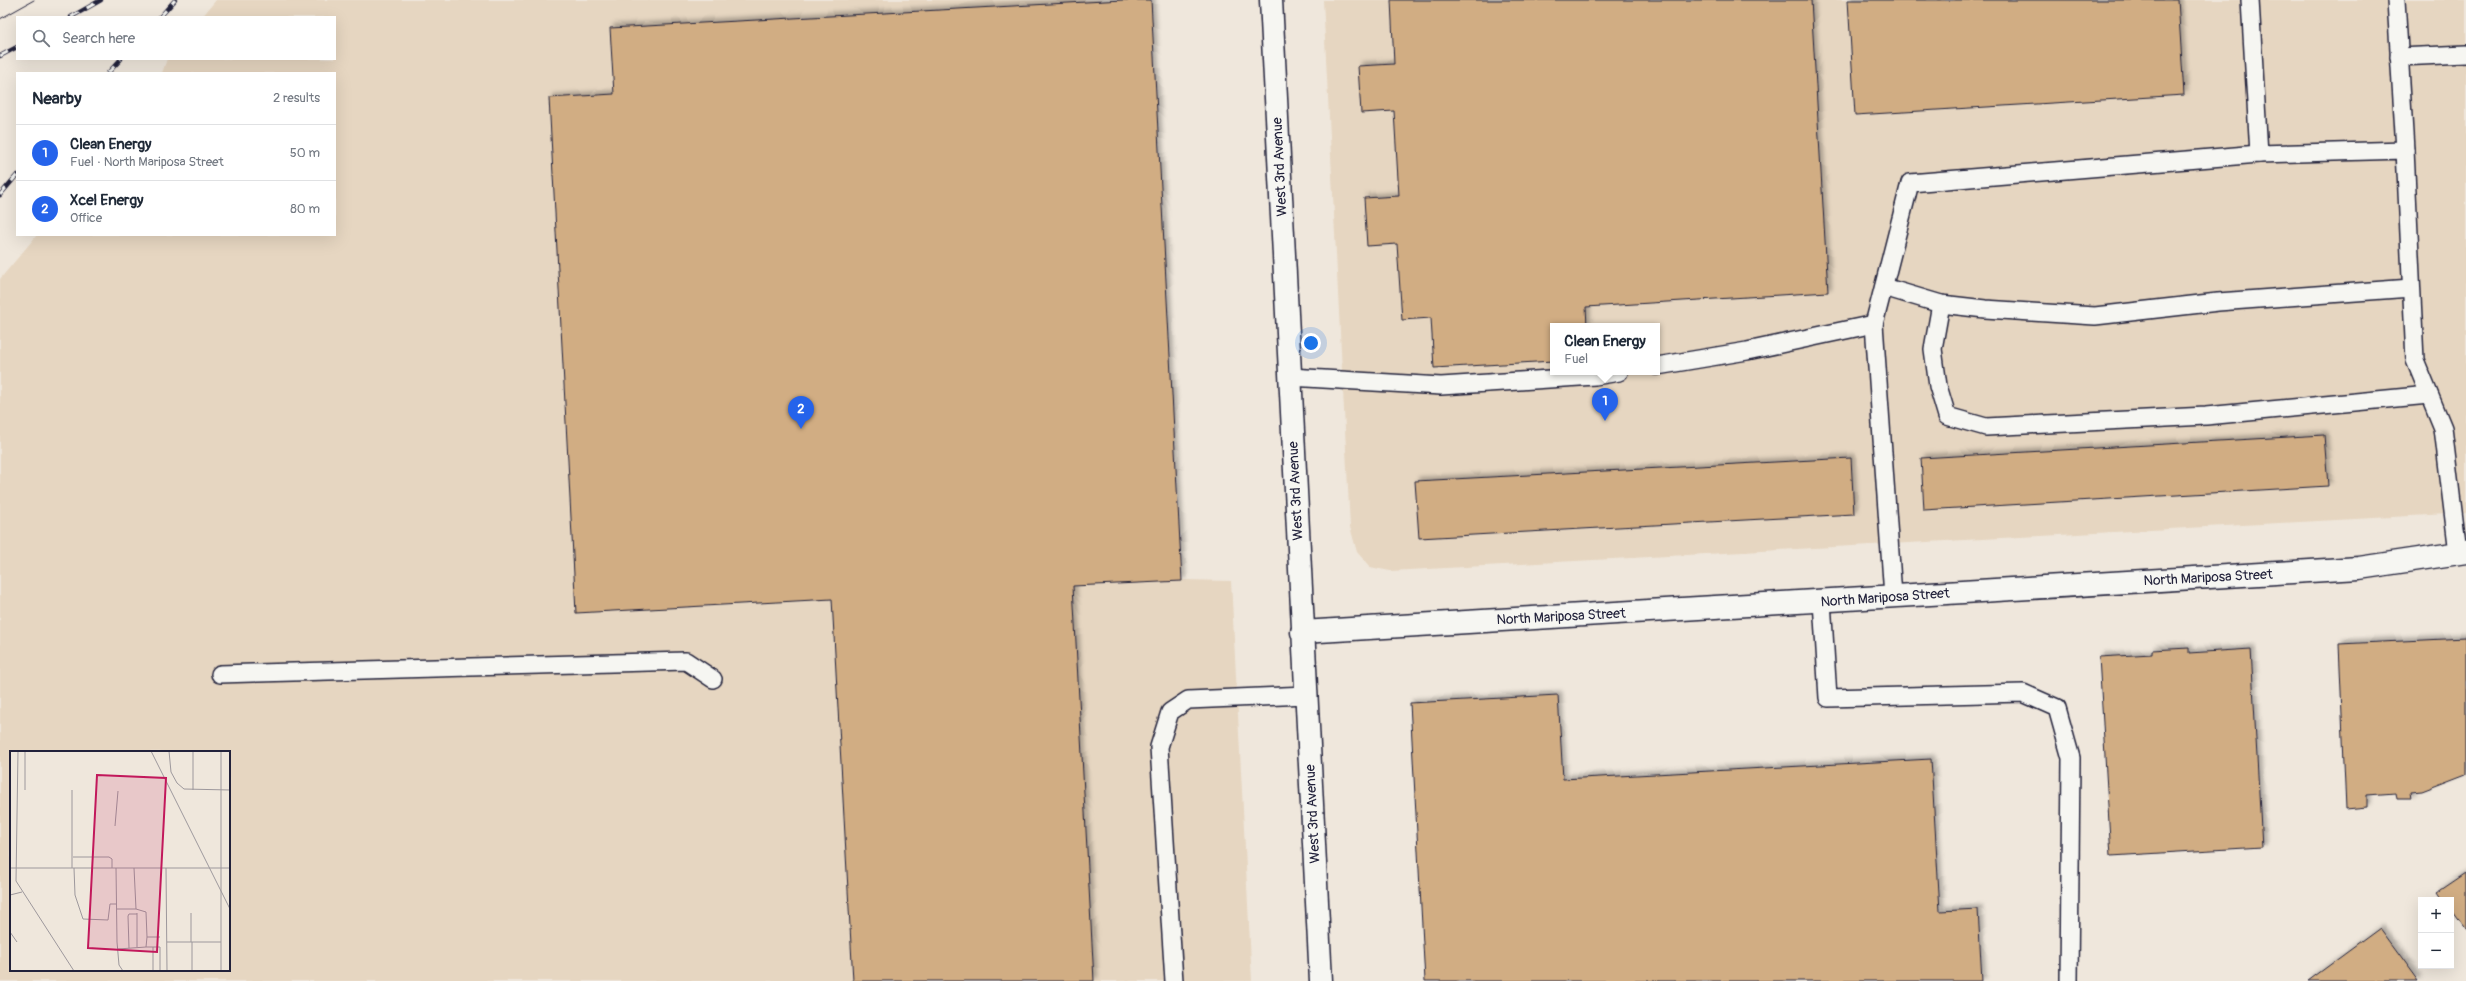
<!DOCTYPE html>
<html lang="en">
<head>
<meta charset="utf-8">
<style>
	:root { --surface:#fff; --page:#f2f2f3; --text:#1f2937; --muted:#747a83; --line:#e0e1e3; --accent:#2563eb }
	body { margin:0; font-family:Pangolin,sans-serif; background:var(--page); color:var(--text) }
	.controls { position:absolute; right:12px; bottom:12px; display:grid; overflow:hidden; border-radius:0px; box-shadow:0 4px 16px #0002 }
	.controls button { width:36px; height:36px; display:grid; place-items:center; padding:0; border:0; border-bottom:1px solid var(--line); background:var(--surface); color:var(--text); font:20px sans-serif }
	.you { position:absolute; left:1311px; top:343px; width:14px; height:14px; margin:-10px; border:3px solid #fff; border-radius:50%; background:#1a73e8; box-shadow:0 0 0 6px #1a73e833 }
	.badge { display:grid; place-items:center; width:26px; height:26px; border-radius:50%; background:var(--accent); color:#fff; font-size:13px; font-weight:700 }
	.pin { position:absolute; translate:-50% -33px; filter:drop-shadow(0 1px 2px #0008) }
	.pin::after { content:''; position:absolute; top:21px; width:14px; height:12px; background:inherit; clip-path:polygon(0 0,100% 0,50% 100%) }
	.popup { position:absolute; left:1550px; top:323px; width:110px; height:52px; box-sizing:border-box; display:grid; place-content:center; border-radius:0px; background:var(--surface); filter:drop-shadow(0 1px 3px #0005); font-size:13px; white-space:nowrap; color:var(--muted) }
	.popup b { font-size:15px; color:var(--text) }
	.popup::after { content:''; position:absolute; left:50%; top:100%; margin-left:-8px; border:8px solid transparent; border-top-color:var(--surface) }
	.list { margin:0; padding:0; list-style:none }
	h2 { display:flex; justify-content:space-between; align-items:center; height:52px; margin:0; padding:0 16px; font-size:17px }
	h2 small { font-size:13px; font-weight:400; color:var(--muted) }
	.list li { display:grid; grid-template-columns:26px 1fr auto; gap:12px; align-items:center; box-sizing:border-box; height:56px; padding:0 16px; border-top:1px solid var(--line) }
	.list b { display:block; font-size:15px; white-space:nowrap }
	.list p { margin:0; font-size:13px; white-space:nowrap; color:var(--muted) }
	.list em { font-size:13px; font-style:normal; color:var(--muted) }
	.icon { flex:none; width:22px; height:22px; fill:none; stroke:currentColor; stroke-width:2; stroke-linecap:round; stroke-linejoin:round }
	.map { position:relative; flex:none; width:2466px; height:981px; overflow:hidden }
	.search { position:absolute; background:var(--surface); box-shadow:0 4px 16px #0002; left:16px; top:16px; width:320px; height:44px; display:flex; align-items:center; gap:10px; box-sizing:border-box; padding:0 14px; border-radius:0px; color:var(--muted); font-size:15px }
	.panel { position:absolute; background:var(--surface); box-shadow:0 4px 16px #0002; left:16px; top:72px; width:320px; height:164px; border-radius:0px }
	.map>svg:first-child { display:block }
	.built { fill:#e6d6c1; fill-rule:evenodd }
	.building { fill:#d1ad83; stroke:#22223b; filter:url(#shadow) }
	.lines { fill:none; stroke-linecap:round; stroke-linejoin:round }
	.service-casing { stroke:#22223b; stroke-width:20 }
	.minor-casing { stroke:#22223b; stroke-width:25 }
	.tertiary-casing { stroke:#22223b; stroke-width:25 }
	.service { stroke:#f6f6f2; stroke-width:17 }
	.minor { stroke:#f6f6f2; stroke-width:22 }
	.tertiary { stroke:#f6f6f2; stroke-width:22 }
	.tram { stroke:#22223b; stroke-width:1 }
	.rail-casing { stroke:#22223b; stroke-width:4.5 }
	.rail { stroke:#f6f6f2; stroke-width:3; stroke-dasharray:9; stroke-linecap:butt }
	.labels { text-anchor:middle; stroke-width:3.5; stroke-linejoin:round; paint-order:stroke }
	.street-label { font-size:14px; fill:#22223b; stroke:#f6f6f2 }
	.inset-road { fill:none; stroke:#9d989c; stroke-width:1 }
	.view { fill:#c2185b; fill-opacity:0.15; stroke:#c2185b; stroke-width:2 }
	.inset-edge { fill:none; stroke:#22223b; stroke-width:2 }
</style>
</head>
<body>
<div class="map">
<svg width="2466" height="981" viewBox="0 0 2466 981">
	<defs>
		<filter id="shadow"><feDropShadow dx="3.5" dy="-3.5" stdDeviation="2" flood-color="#0004"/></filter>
	</defs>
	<rect width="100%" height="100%" fill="#efe7dc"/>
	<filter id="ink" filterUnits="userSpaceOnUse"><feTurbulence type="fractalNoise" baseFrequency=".025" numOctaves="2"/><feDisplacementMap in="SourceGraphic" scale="8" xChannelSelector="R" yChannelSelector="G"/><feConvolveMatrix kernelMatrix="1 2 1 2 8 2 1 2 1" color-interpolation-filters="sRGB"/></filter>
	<g filter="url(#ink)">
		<g class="built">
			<path d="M216,0H1151L1182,580L1231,581L1252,981H0V279L37,235H335V73H162L167,59H335V17H202ZM11,752H229V970H11Z"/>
			<path d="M1323,0H2466V513L1390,571L1370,567L1357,552L1350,527ZM1553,326H1657V372H1553Z"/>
		</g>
		<g class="building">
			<path d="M1123,0H1151L1182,581L1073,586L1094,981H853L832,599L576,613L549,98L614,94L610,28Z"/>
			<path d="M1391,0H1811L1828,292L1586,307L1587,326H1553V361L1434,368L1431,318L1402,320L1397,244L1367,246L1364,198L1399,196L1394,111L1361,113L1358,66L1394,64Z"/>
			<path d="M1848,0H2178L2184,95L1855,115Z"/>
			<path d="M2324,435L2328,486L1924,510L1921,458Z"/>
			<path d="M1851,458L1854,514L1419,538L1415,481Z"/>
			<path d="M2466,638V774L2422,791L2411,792L2412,799H2397L2396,793L2367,795V807L2346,809L2339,644Z"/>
			<path d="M2189,648V653L2251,649L2262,847L2111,856L2099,657L2152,654V650Z"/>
			<path d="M1558,695L1563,779L1931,759L1940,911L1978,909L1982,981H1425L1410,703Z"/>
			<path d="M2466,872V931L2451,910V900H2444L2438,891Z"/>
			<path d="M2380,928L2419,981H2308Z"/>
		</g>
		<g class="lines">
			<defs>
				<g id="service">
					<path d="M2250,0L2259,154L2405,150L2415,360L2443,428L2458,553"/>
					<path d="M2396,0L2405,150"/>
					<path d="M2399,57L2466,54"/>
					<path d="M1884,287L1941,304L1985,309L2095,316L2218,302L2411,288"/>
					<path d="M1941,304L1933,349L1938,386L1947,416L1986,427L2206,416L2429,395"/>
					<path d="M1657,366L1747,351L1874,324"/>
					<path d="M1290,377L1441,386L1595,376L1619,372"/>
					<path d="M1893,596L1874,324L1910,183L2259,154"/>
					<path d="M1822,601L1828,698L2023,693L2057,708L2071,758L2069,981"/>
					<path d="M220,674L686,661L713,679"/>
					<path d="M1174,981L1159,747L1170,712L1188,700L1306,695"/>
				</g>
				<path id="minor" d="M1302,632L2359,568L2466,552"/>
				<path id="tertiary" d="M1271,0L1321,981"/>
			</defs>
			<use href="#service" class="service-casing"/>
			<use href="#minor" class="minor-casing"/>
			<use href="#tertiary" class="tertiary-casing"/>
			<use href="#service" class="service"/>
			<use href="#minor" class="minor"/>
			<use href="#tertiary" class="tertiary"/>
			<path class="tram" d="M0,19L34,0"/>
			<defs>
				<g id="rail">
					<path d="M71,17L101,0"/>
					<path d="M160,17L175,0"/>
					<path d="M0,56L17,47"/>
					<path d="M108,73L121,59"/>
					<path d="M0,195L17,175"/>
				</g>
			</defs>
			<use href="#rail" class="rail-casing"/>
			<use href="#rail" class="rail"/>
		</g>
	</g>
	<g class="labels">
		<g class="street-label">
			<text transform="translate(1279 167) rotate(-93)" y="5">West 3rd Avenue</text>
			<text transform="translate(1295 491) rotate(-93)" y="5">West 3rd Avenue</text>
			<text transform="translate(2208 577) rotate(-3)" y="5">North Mariposa Street</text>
			<text transform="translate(1885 597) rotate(-4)" y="5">North Mariposa Street</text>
			<text transform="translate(1561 616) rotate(-3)" y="5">North Mariposa Street</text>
			<text transform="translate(1312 814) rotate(-93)" y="5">West 3rd Avenue</text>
		</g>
	</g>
	<g transform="translate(10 751)">
		<rect width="220" height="220" fill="#efe7dc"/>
		<path class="inset-road" d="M8,0L6,130L64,220M141,0L220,158M159,0L161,21L167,32L174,38L220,39M183,0V39M211,0V220M15,39V0M105,75L108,40M63,106H99L102,108V117M0,117H220M62,117V39M64,117L65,144L73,168L98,169L100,153H107M106,117L107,191L109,214L113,220M124,117L126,158M156,117L157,220M0,144L12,141M107,158H126L136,161L137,186M181,162V191M0,181L7,191M157,191H211M182,191V220M127,196V162M136,196H150V220M119,197L118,165L119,163H127M108,198L136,196L137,186H150M143,220V196"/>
		<path class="view" d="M87,24L156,27L147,201L78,197Z"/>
		<rect width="220" height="220" class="inset-edge"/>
	</g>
</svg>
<div class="controls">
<button>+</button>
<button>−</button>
</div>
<div class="you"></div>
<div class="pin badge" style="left:1605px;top:421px">1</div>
<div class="popup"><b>Clean Energy</b>Fuel</div>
<div class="pin badge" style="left:801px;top:429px">2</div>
<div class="search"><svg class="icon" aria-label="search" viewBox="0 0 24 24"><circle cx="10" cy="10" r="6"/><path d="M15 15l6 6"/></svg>Search here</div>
<section class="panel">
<h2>Nearby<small>2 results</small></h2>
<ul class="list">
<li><span class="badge">1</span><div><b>Clean Energy</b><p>Fuel · North Mariposa Street</p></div><em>50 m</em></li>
<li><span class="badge">2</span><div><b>Xcel Energy</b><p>Office</p></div><em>80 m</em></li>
</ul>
</section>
</div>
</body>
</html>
